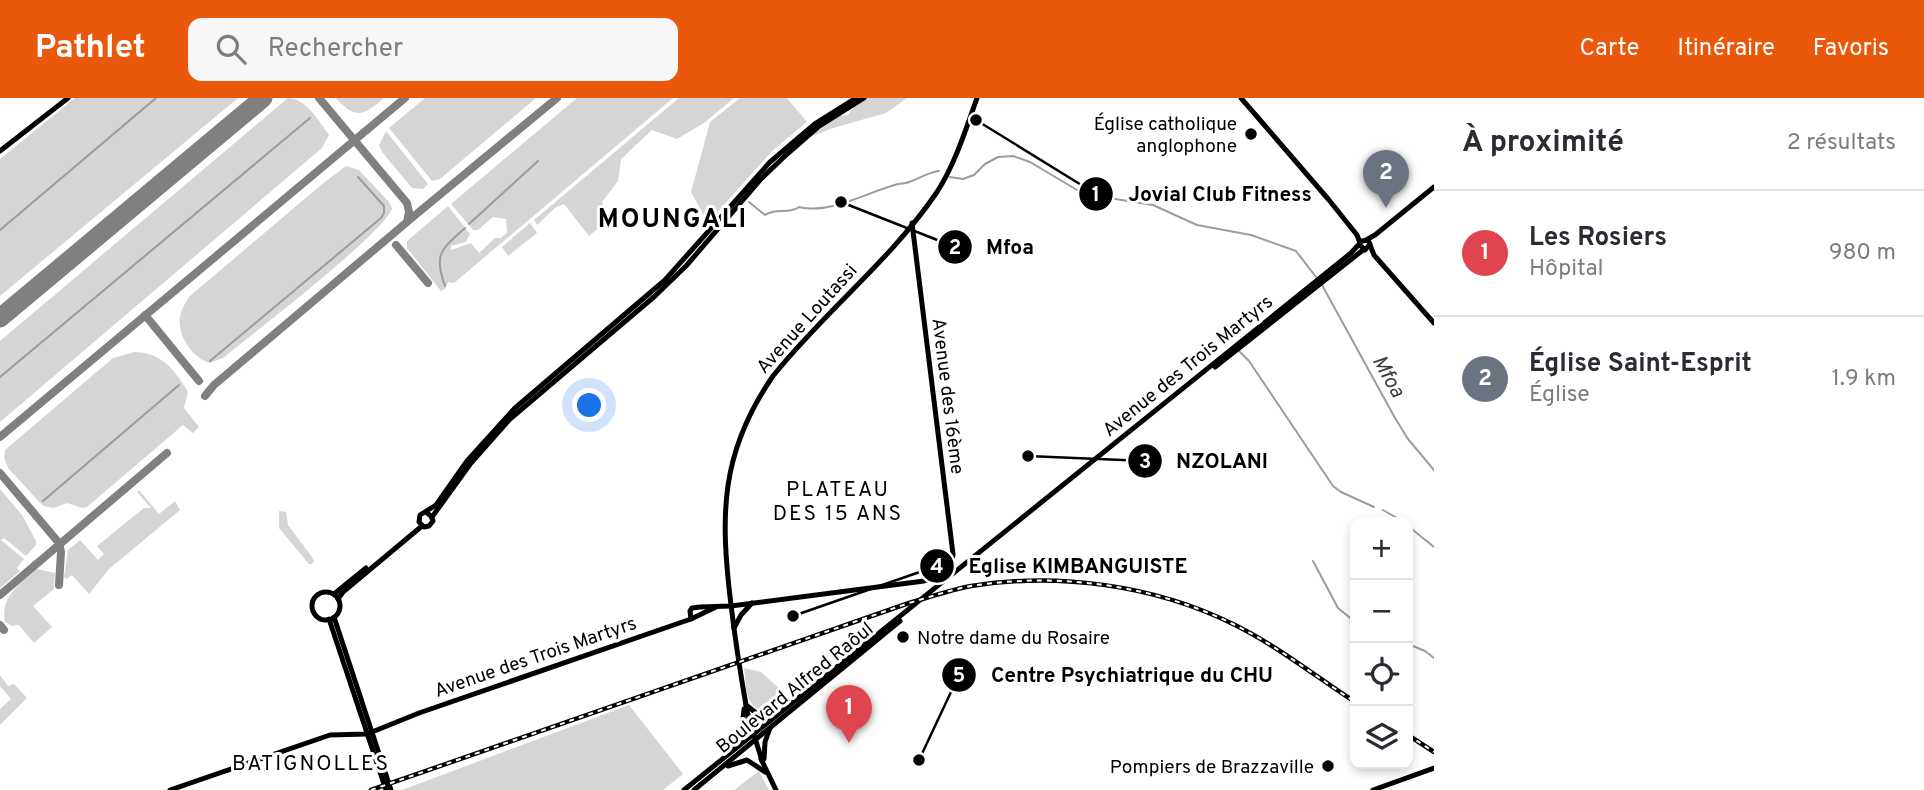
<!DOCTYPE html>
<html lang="fr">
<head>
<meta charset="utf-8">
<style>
	:root { --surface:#fff; --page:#f7f7f7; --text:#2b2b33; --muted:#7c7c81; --line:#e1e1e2; --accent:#ea580c }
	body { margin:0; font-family:Overpass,sans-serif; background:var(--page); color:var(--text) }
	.controls { position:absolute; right:21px; bottom:21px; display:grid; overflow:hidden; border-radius:14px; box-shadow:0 4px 10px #0003 }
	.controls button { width:63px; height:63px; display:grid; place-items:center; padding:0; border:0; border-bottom:2px solid var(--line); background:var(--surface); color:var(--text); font:35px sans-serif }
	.you { position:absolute; left:590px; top:308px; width:24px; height:24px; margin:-18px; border:5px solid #fff; border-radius:50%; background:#1a73e8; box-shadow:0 0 0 10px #1a73e833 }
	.badge { display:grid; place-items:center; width:46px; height:46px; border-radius:50%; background:var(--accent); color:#fff; font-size:23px; font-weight:700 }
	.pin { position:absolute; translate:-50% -58px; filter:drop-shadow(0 2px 4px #0008) }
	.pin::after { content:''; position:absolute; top:37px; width:24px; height:21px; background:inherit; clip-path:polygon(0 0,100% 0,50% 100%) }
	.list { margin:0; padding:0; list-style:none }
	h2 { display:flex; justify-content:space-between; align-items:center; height:91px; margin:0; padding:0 28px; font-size:30px }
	h2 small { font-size:23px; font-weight:400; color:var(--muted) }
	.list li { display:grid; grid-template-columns:46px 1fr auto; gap:21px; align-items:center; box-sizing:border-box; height:126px; padding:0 28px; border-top:2px solid var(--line) }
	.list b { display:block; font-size:26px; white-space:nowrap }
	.list p { margin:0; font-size:23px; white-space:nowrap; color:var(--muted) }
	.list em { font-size:23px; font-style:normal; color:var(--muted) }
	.icon { flex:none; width:38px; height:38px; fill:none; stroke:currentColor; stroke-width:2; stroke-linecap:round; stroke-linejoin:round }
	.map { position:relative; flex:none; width:1434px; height:692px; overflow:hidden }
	header { display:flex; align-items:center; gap:42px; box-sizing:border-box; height:98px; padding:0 35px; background:var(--accent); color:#fff }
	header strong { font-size:33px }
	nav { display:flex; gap:38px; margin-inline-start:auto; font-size:24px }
	.search { width:490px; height:63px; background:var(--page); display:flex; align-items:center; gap:18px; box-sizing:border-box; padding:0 24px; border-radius:14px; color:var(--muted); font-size:26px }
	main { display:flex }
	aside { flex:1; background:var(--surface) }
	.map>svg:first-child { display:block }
	.green { fill:#d5d5d5 }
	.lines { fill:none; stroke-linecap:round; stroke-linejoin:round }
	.stream { stroke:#9c9c9c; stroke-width:2 }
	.taxiway { stroke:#808080; stroke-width:8 }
	.runway { stroke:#808080; stroke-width:19 }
	.major { stroke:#000; stroke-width:5 }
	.rail-casing { stroke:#000; stroke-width:4.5 }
	.rail { stroke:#fff; stroke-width:2; stroke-dasharray:5; stroke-linecap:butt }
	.poi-dot { fill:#000; stroke:#fff; stroke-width:2.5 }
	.labels { text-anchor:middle; stroke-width:6; stroke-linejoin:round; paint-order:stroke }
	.poi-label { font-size:19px; fill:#000; stroke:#fff; text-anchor:end }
	.street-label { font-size:19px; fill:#000; stroke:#fff }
	.water-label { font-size:21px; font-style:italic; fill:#3d3d3d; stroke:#fff }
	.neighbourhood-label { font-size:21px; letter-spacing:2px; fill:#000; stroke:#fff }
	.district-label { font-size:26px; font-weight:bold; letter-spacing:2px; fill:#000; stroke:#fff }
	.leader { fill:none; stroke:#000; stroke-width:2.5 }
	.callout-dot { fill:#000; stroke:#fff; stroke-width:2.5 }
	.mark-label { font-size:21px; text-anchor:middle; font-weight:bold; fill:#fff }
	.callout-label { font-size:21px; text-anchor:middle; font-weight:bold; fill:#000; stroke:#fff; stroke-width:6; stroke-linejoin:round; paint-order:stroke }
</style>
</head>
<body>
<header>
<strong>Pathlet</strong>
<div class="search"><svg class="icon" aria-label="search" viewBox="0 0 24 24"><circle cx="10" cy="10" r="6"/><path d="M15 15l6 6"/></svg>Rechercher</div>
<nav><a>Carte</a><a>Itinéraire</a><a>Favoris</a></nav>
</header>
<main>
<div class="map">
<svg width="1434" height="692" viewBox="0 0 1434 692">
	<rect width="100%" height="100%" fill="#fff"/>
	<g class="green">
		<path d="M75,0H238L0,198V61Z"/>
		<path d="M288,0C307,1 319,23 329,37L322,50L0,324V243Z"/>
		<path d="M336,0H384C363,18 356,22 336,0Z"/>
		<path d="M425,0H536L440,81L432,83L389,30Z"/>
		<path d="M577,0H673L454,185L448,184L446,190L441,193L407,150V143L448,108L470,136L466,144L451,148V152L471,145L479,155L495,140H501L507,135L506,121L493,119L478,132H473L451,106Z"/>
		<path d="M679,0H734L704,25L677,41L652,32L621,61L618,83L602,104L610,120L589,138L564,106L556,109L537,127L534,122Z"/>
		<path d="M740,0H787L807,24L772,53L708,125L691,94L710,24Z"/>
		<path d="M868,0H907L886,15L833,30L807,40L839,18L848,17L854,9Z"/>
		<path d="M386,33L428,86L423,91L412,90L382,54L379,47Z"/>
		<path d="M346,68L359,72L389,104L392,110C386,134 251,237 223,260L210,265C192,260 177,237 180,219C181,211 186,204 190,198L321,87Z"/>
		<path d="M530,125L537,135L508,158L502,149Z"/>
		<path d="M134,254C161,254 175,272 188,294L184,310L199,329L193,335L183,327L87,409L82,410L67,405L54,410L43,408L8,370L4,359L5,352L113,260Z"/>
		<path d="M0,391L22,417L36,443V447L26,458L4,440L1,442L24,461L17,470L20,473L0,490Z"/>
		<path d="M139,392L159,416L175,403L180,412L109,471L89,496L72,477L67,481L64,479L68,452L80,442L98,462L104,456L97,448L144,410H151L137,394Z"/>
		<path d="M279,413L286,414L288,427L312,459L314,463L312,466H309L279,430Z"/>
		<path d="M37,471L55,475L54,491L33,508L52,529L34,545L19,527L12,528L5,524C0,498 20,486 37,471Z"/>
		<path d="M744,570L761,574L791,601L770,615C744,611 747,592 744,570Z"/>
		<path d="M0,577L8,588L14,586L27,600L0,627V611L11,601L0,588Z"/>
		<path d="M629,607L683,676L663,692H402Z"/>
		<path d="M759,673L769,692H734Z"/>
	</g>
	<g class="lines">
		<g class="stream">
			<path d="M950,79L963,81L974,77L985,66L998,59L1013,58L1030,64L1077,92L1097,98L1153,107L1197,127L1251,137L1296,153L1316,179"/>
			<path d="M749,104L765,117C777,109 788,117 799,109C830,117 870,93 898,86C903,85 904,86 909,84C921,80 926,75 939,73"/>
			<path d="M469,126L538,63"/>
			<path d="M0,132L156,0"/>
			<path d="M1322,187L1395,320L1408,341L1434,372"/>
			<path d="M445,188C433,155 442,151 465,130"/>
			<path d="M1239,253L1249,263L1333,388L1341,394L1374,409"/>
			<path d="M210,263L381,120L384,115V108L358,79"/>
			<path d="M0,279L310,20"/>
			<path d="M43,403L179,287"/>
			<path d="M1383,412L1404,424"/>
			<path d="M1408,428L1434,449"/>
			<path d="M1313,463L1338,510L1355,524"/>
			<path d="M1408,546L1425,553L1434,560"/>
		</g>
		<g class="taxiway">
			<path d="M408,123L557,0"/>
			<path d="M396,147L428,185"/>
			<path d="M145,217L199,283"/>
			<path d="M205,298L214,287L407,124L409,114L407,105L319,0"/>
			<path d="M0,339L405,0"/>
			<path d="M0,375L59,445L61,454L59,487"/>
			<path d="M0,497L167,355"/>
			<path d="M0,527L4,532"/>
		</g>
		<path class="runway" d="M0,220L263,0"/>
		<g class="major">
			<path d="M1241,0L1329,102L1357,137L1360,145"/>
			<path d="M0,53L68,0"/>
			<path d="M1366,142L1375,137L1434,89"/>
			<path d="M1370,147L1374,157L1434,225"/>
			<path d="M1215,269L1363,152"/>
			<path d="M427,415L431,418L433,423L429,428L424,429L419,424L420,417L436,407L467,363L515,310L665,182L770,64L816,25L856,0"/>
			<path d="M432,419L471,365L510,321L655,198L686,168L760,82L786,57L818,29L864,0"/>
			<circle cx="326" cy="508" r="14"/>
			<path d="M334,496L366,470"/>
			<path d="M338,501L343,494L422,428"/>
			<path d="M334,519L391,692"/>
			<path d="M329,521L386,692"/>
			<path d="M691,521L690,513L692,510L700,509L731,508L924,483L936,479L952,466L953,456L912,125"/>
			<path d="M734,530L741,517L752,505"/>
			<path d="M746,607L760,618H775"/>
			<path d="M732,651L742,631L744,611"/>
			<path d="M761,661L776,692"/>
			<path d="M764,661L765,644L770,630"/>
			<path d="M762,663C757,644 749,626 746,607C740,573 735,540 731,507C720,417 720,355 773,278C824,214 891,162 937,94C955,66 966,31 977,0"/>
			<path d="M728,668L747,662L765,674"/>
			<path d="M170,692L330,637L367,636L419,615L691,521L716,509"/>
			<path d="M684,692L1351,155L1362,143L1368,142L1370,146L1365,152L1360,147"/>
			<path d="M694,692L900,523"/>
			<path d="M1373,692L1434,670"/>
		</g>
		<defs>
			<g id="rail">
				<path d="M1408,637L1434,654"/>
				<path d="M371,692L909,505C930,499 950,492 971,488C1058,474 1154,487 1233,526C1276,547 1315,578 1355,604"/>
			</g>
		</defs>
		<use href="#rail" class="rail-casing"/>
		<use href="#rail" class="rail"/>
	</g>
	<g class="poi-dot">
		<circle cx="1251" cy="36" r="7"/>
		<circle cx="903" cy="539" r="7"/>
		<circle cx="1328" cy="668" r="7"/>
	</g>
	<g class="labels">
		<g class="poi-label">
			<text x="1237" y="32">Église catholique<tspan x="1237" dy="22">anglophone</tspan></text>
			<text x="917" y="546" text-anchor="start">Notre dame du Rosaire</text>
			<text x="1314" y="675">Pompiers de Brazzaville</text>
		</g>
		<g class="street-label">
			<text transform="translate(806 220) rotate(-48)" y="7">Avenue Loutassi</text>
			<text transform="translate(1187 267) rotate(-39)" y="7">Avenue des Trois Martyrs</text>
			<text transform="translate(949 298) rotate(83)" y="7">Avenue des 16ème</text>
			<text transform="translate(535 558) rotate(-19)" y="7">Avenue des Trois Martyrs</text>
			<text transform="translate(794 589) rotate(-39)" y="7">Boulevard Alfred Raôul</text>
		</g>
		<g class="water-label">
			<text transform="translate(1389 278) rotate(61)" y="7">Mfoa</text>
		</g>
		<g class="neighbourhood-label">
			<text x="838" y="398">PLATEAU<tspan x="838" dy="24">DES 15 ANS</tspan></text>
			<text x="311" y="672">BATIGNOLLES</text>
		</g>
		<g class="district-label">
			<text x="673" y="129">MOUNGALI</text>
		</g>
	</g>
	<path class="leader" d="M976 22L1096 96M841 104L955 149M1028 358L1145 363M793 518L937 468M919 662L959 577"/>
	<g class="callout-dot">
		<circle cx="976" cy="22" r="7"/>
		<circle cx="841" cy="104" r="7"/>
		<circle cx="1028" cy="358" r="7"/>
		<circle cx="793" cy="518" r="7"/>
		<circle cx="919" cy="662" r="7"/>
		<circle cx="1096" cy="96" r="18"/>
		<circle cx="955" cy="149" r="18"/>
		<circle cx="1145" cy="363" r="18"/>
		<circle cx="937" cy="468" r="18"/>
		<circle cx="959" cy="577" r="18"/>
	</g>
	<g class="mark-label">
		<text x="1096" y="103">1</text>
		<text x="955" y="156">2</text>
		<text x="1145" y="370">3</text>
		<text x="937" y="475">4</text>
		<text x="959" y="584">5</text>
	</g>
	<g class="callout-label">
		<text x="1220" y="103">Jovial Club Fitness</text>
		<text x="1010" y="156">Mfoa</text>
		<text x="1222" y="370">NZOLANI</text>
		<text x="1078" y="475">Eglise KIMBANGUISTE</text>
		<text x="1132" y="584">Centre Psychiatrique du CHU</text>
	</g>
</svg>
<div class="controls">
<button>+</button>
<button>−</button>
<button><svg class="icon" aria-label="locate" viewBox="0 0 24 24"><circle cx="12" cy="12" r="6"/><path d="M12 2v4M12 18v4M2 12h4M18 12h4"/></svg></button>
<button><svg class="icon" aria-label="layers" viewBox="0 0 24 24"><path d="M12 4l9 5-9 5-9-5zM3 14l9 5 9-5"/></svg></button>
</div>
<div class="you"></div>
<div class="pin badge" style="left:849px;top:645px;background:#e0444e">1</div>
<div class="pin badge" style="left:1386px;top:110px;background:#6b7280">2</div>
</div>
<aside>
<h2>À proximité<small>2 résultats</small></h2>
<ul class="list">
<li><span class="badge" style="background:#e0444e">1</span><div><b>Les Rosiers</b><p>Hôpital</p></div><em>980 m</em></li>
<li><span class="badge" style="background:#6b7280">2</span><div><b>Église Saint-Esprit</b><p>Église</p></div><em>1.9 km</em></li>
</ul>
</aside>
</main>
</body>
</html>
